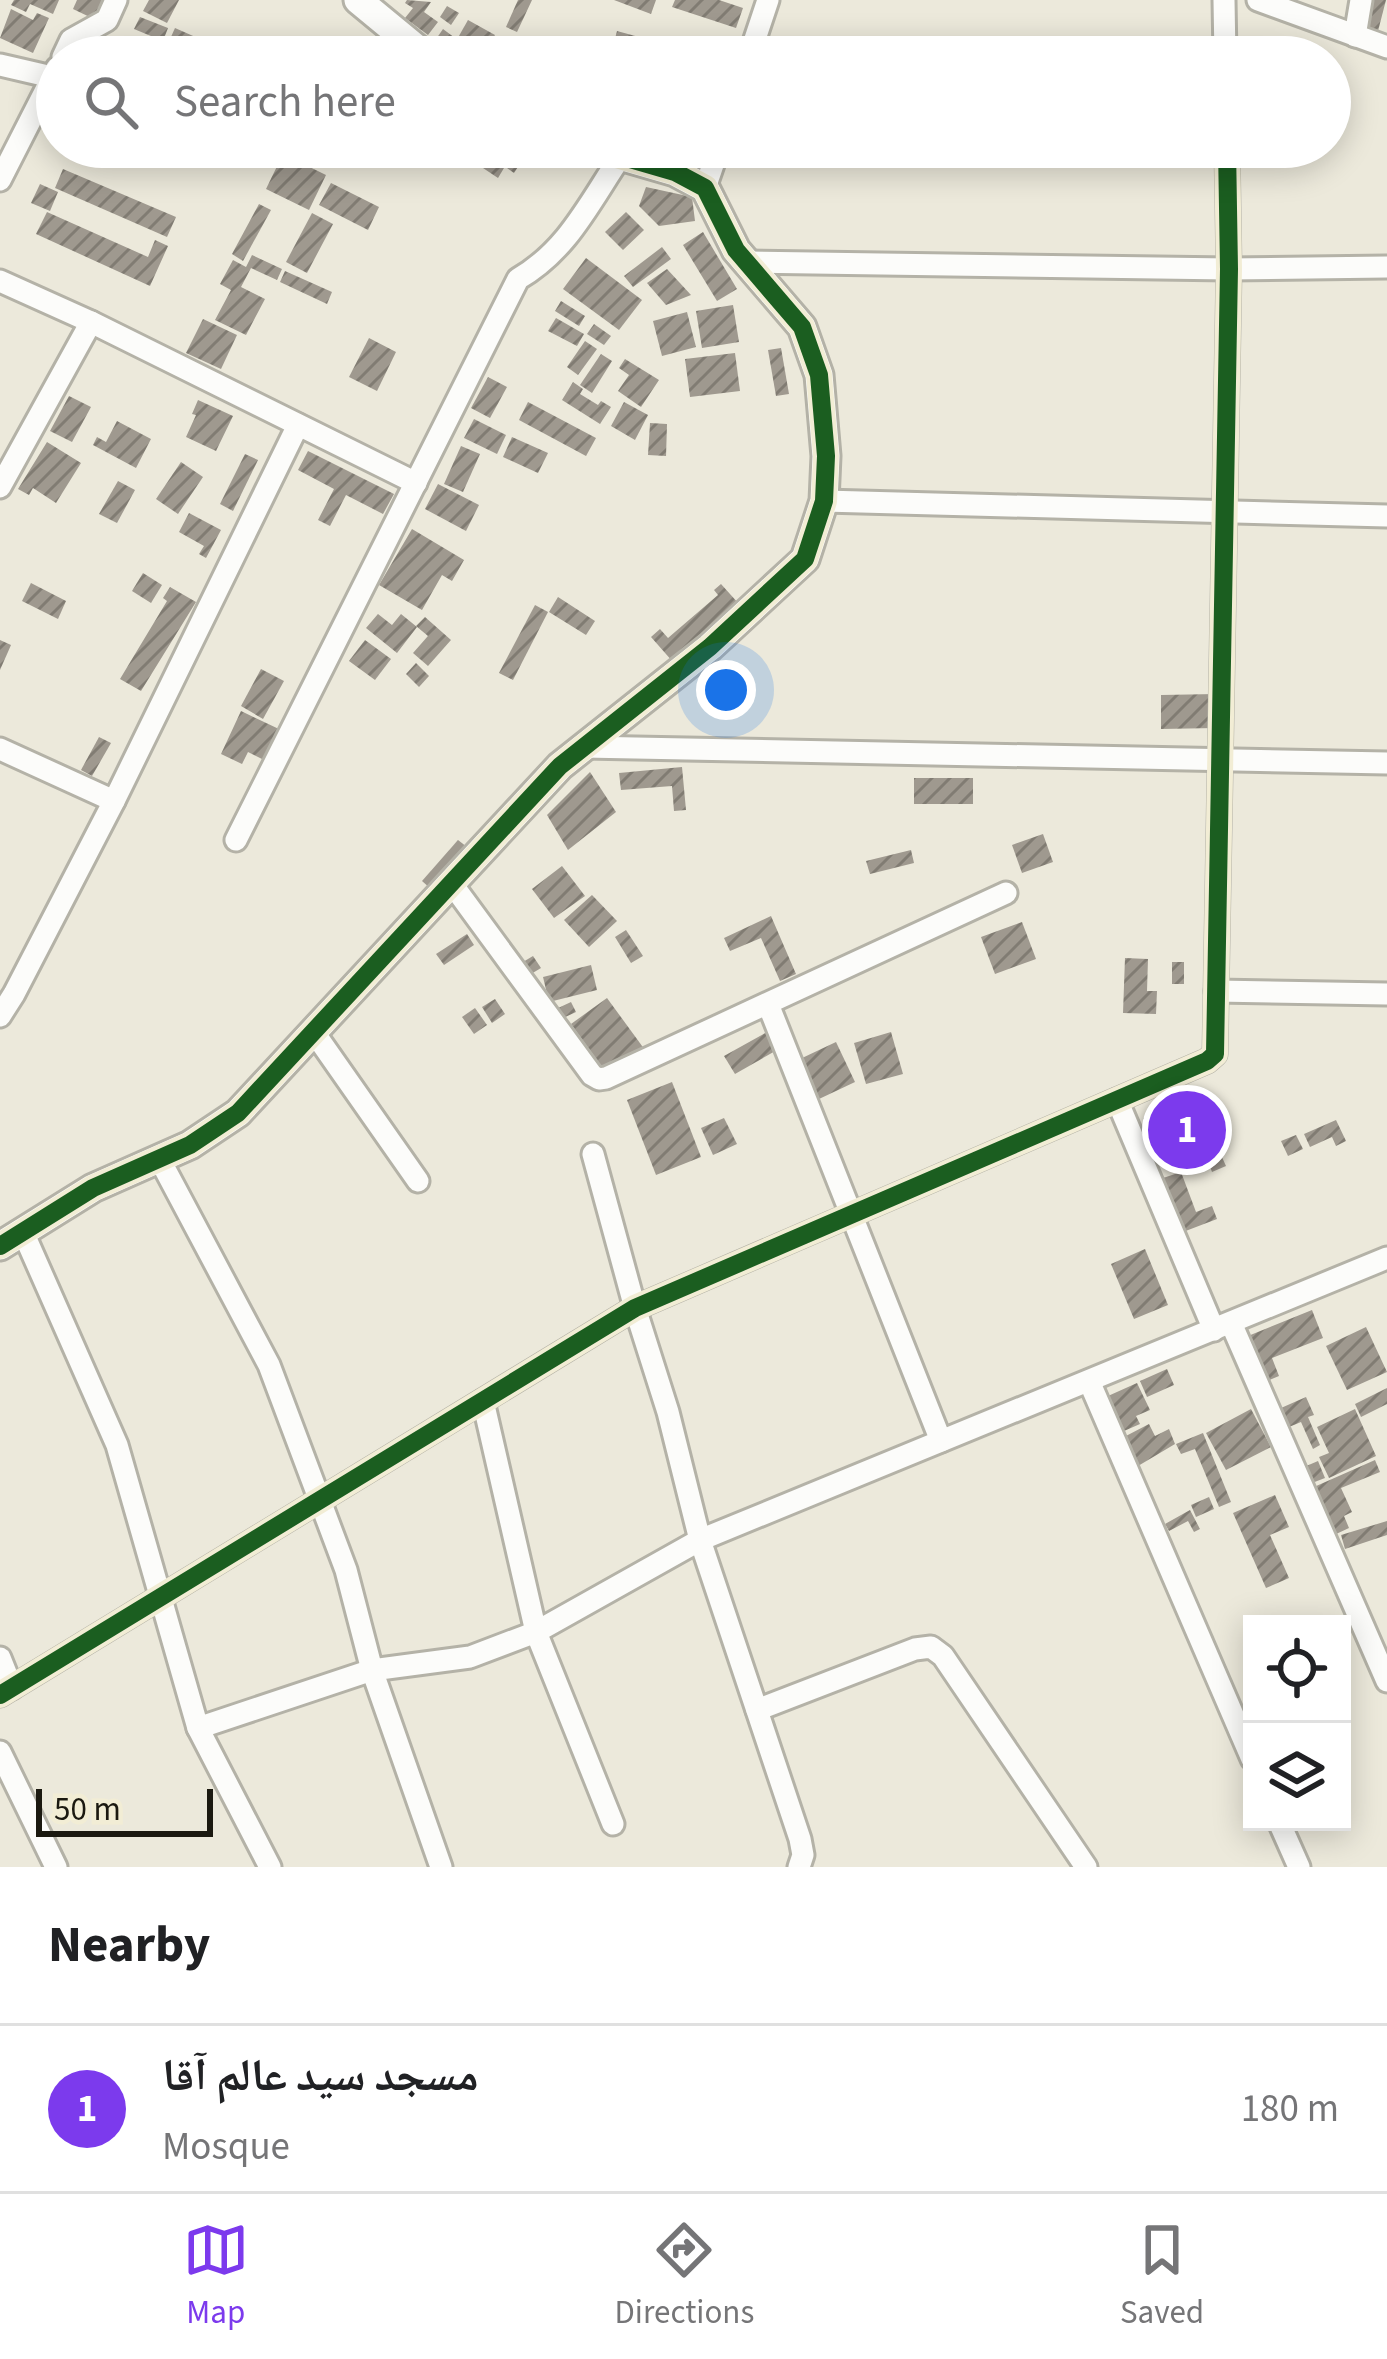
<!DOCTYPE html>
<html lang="en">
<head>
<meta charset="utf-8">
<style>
	:root { --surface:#fff; --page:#f6f6f6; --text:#202124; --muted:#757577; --line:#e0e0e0; --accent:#7c3aed }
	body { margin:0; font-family:"Source Sans 3","Noto Naskh Arabic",sans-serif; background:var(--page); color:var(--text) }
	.controls { position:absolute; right:36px; bottom:36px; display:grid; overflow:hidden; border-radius:0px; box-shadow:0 6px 30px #0003 }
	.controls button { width:108px; height:108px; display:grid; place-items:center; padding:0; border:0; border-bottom:3px solid var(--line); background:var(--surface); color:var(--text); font:60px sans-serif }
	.scale { position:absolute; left:36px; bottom:30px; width:177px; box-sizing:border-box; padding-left:12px; border:6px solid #1b1910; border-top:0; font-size:33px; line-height:42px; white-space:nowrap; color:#1b1910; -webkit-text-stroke:9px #f2edd5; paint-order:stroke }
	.you { position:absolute; left:726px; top:690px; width:42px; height:42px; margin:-30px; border:9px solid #fff; border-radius:50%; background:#1a73e8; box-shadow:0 0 0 18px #1a73e833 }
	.badge { display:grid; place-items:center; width:78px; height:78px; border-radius:50%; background:var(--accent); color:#fff; font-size:39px; font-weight:700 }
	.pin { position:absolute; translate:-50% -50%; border:6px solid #fff; box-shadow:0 3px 12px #0006 }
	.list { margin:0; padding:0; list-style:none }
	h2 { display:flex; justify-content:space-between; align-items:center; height:156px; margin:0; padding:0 48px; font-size:51px }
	h2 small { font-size:39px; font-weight:400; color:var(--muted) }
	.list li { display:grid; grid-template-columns:78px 1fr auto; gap:36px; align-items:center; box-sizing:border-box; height:168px; padding:0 48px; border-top:3px solid var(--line) }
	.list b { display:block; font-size:45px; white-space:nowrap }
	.list p { margin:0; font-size:39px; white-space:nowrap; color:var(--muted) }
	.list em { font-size:39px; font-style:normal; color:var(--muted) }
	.icon { flex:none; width:66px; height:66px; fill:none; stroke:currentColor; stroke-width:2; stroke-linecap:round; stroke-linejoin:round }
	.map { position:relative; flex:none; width:1387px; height:1867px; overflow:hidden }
	.search { position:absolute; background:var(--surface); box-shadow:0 6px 30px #0003; left:36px; right:36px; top:36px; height:132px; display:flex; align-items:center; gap:30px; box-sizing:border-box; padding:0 42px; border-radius:66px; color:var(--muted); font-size:45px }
	.sheet { height:324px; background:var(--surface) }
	nav { display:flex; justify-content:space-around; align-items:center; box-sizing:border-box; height:168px; border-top:3px solid var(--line); background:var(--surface); font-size:33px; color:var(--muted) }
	nav a { display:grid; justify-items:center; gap:6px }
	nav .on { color:var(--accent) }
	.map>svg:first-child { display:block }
	.building { fill:url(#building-hatch) }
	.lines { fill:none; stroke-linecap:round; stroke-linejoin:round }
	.minor-casing { stroke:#b4b2a7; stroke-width:27 }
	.tertiary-casing { stroke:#b4b2a7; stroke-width:33 }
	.minor { stroke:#fcfcfa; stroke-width:21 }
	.tertiary { stroke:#fcfcfa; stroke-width:27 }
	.cycleway-casing { stroke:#f2edd5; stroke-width:26 }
	.cycleway { stroke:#1b5e20; stroke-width:18 }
</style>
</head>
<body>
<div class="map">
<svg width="1387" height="1867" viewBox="0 0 1387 1867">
	<defs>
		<pattern id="building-hatch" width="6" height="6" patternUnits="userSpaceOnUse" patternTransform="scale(3)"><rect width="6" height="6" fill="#9f998f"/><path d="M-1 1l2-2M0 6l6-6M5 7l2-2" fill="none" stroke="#817c73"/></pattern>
	</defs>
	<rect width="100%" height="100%" fill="#ece9db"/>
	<g class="building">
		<path d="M14,0H59L53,14L30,4L26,12L11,5Z"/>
		<path d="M77,0H105L96,20L73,9Z"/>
		<path d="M149,0H179L167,23L143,11Z"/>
		<path d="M407,0L431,2L424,12L438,22L428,35L405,18L413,8L405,3Z"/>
		<path d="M518,0H532L517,32L506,27Z"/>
		<path d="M614,0H656L651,14Z"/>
		<path d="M675,0H719L743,8L736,28L672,7Z"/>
		<path d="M1371,0H1386L1377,35L1363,32Z"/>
		<path d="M447,6L459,13L451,25L440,17Z"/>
		<path d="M11,9L33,20L37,13L49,18L33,53L0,38Z"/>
		<path d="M140,17L168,28L163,41L134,29Z"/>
		<path d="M468,20L495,35L482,57H447Z"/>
		<path d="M175,28L209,43L203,57H185L166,48Z"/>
		<path d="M443,29L455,38L447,50L434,42Z"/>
		<path d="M617,31L690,51L688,57H637L612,50Z"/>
		<path d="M705,42L732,47L730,57H702Z"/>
		<path d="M502,45L516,52L514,57H496Z"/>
		<path d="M467,147H514L504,163L482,150L474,163L462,156Z"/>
		<path d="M521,147L529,150L514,173L507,168Z"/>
		<path d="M283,154L326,175L309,210L266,189Z"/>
		<path d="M486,156L504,168L498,178L480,166Z"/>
		<path d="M63,169L176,217L167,237L55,188Z"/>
		<path d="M331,183L379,207L368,230L319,205Z"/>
		<path d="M40,184L58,192L50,211L31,203Z"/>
		<path d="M646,187L692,197L695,221L659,226L639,206Z"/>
		<path d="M259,204L271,210L243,261L232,254Z"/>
		<path d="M47,212L148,257L155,240L168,246L150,286L36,234Z"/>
		<path d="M626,212L644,230L623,250L605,232Z"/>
		<path d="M312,213L333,224L307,273L286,262Z"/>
		<path d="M703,232L737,289L717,301L683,245Z"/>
		<path d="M662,247L671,259L633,287L624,276Z"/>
		<path d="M252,255L282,269L277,280L251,268L241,287L265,299L246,335L215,320L231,290L220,284L233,260L246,267Z"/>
		<path d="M586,258L642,300L619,330L563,289Z"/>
		<path d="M667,269L691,295L666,305L647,283Z"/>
		<path d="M285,271L332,292L327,304L280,282Z"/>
		<path d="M561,301L585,316L579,326L555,311Z"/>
		<path d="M733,305L739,342L702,348L696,311Z"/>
		<path d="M687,312L696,347L662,356L653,321Z"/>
		<path d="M556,318L584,334L577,346L548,331Z"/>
		<path d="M203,319L237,335L221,369L186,353Z"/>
		<path d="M594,324L611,336L604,345L587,334Z"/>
		<path d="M369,338L396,352L377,391L349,377Z"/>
		<path d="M585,341L597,349L578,375L567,367Z"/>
		<path d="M781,348L789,394L776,396L768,350Z"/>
		<path d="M735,353L740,391L690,397L685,359Z"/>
		<path d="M601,354L612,361L592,393L580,385Z"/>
		<path d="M625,359L659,380L641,407L618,391L629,375L619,368Z"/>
		<path d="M488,377L507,387L490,418L471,408Z"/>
		<path d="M573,382L583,389L580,394L598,405L601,401L611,407L600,424L562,400Z"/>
		<path d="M69,396L91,407L72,442L50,431Z"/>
		<path d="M198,400L233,416L216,451L186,437L196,415L192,414Z"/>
		<path d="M528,402L596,438L586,456L519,420Z"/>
		<path d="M624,402L648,415L635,440L611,426Z"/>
		<path d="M474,419L506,435L497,454L464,438Z"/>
		<path d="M117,421L151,439L136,468L93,445L97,437L106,442Z"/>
		<path d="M650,423L667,424L666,456L648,455Z"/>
		<path d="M512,437L548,453L538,473L503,457Z"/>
		<path d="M47,442L81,463L56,503L33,488L29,495L18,489Z"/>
		<path d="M461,446L480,454L463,492L444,484Z"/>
		<path d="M308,451L394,494L383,514L346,495L330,526L318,520L334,489L298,470Z"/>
		<path d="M245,454L258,460L233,511L220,504Z"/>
		<path d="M181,462L203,477L178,514L156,499Z"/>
		<path d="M118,481L135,490L117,523L99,514Z"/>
		<path d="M438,484L479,505L466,531L425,509Z"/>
		<path d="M189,513L221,530L206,558L199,554L204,546L179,532Z"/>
		<path d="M412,529L464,560L452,581L442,575L422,610L379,585Z"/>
		<path d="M143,573L162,585L151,603L132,591Z"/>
		<path d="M31,583L66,601L58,619L22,601Z"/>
		<path d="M721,584L739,604L673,662L651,637L660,629L668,638L718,595L714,590Z"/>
		<path d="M170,587L196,602L141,691L120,679L167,601L163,598Z"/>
		<path d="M558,597L595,621L586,635L549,612Z"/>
		<path d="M535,605L548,612L513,680L499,673Z"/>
		<path d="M378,614L392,625L401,614L417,627L397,653L366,628Z"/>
		<path d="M425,617L451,640L428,666L413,653L428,636L416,626Z"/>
		<path d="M0,640L11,645L0,670Z"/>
		<path d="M365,640L391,659L375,680L349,661Z"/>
		<path d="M416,663L429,676L419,687L406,674Z"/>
		<path d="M261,669L284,681L263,719L241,706Z"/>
		<path d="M1216,694V728L1161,729V695Z"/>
		<path d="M241,711L281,730L266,761L248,752L242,764L221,754Z"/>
		<path d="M99,737L111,743L92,776L81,770Z"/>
		<path d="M682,767L686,810L674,811L672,786L621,790L619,773Z"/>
		<path d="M590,772L616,812L568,850L547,815Z"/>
		<rect x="914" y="778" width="59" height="26"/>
		<path d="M1043,834L1053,862L1022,873L1012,845Z"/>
		<path d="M458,840L467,847L431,889L422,881Z"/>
		<path d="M911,850L914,863L870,874L866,861Z"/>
		<path d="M562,866L585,896L554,918L532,889Z"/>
		<path d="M592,895L617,921L589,947L564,920Z"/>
		<path d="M771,916L796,974L780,981L761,938L730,951L724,938Z"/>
		<path d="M1022,922L1036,959L995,974L981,937Z"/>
		<path d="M626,930L643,956L631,963L615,937Z"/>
		<path d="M467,934L474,945L444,965L436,954Z"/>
		<path d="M533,956L541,968L531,974L523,962Z"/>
		<path d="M1125,958L1148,959L1147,991H1157L1156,1014L1123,1013Z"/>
		<rect x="1172" y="962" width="12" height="22"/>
		<path d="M591,965L597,990L549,1002L543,977Z"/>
		<path d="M607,998L645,1050L608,1076L571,1024Z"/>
		<path d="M495,999L505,1014L492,1023L482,1007Z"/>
		<path d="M571,1002L576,1012L561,1019L556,1009Z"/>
		<path d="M475,1008L487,1025L474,1034L462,1017Z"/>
		<path d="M767,1032L777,1050L735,1074L724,1056Z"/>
		<path d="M891,1032L903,1074L866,1084L854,1043Z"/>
		<path d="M836,1042L855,1082L819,1099L800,1059Z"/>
		<path d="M672,1082L701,1157L656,1175L627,1100Z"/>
		<path d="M1194,1095L1215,1142L1164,1165L1143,1118Z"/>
		<path d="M724,1118L737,1144L713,1155L701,1128Z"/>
		<path d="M1336,1120L1346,1141L1336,1146L1332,1137L1310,1147L1304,1134Z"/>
		<path d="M1296,1135L1303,1149L1288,1156L1281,1141Z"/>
		<path d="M1221,1155L1226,1166L1212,1172L1208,1161Z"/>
		<path d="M1181,1172L1196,1212L1212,1206L1217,1219L1183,1232L1163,1178Z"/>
		<path d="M1145,1249L1168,1305L1134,1319L1111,1264Z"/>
		<path d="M1312,1310L1323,1338L1272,1358L1279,1376L1267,1381L1248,1336Z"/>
		<path d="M1366,1327L1387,1372L1347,1390L1326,1346Z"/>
		<path d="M1167,1369L1174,1385L1147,1397L1140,1381Z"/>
		<path d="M1137,1383L1150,1410L1136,1416L1140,1424L1124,1431L1108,1396Z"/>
		<path d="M1387,1388V1404L1361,1417L1355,1404Z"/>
		<path d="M1306,1397L1314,1415L1308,1417L1320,1445L1313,1449L1301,1422L1289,1427L1281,1408Z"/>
		<path d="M1251,1409L1271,1447L1226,1470L1206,1433Z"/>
		<path d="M1355,1409L1376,1456L1329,1478L1319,1457L1329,1453L1317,1427Z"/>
		<path d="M1149,1424L1155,1436L1169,1429L1175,1444L1138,1466L1124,1437Z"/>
		<path d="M1203,1433L1231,1502L1219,1507L1195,1449L1181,1454L1176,1444Z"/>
		<path d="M1375,1460L1380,1472L1341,1488L1352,1512L1344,1516L1349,1528L1334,1535L1314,1487Z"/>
		<path d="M1318,1461L1325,1478L1312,1483L1304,1467Z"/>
		<path d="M1275,1495L1289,1527L1270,1535L1289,1578L1266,1588L1233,1513Z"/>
		<path d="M1209,1497L1214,1509L1196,1517L1191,1505Z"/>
		<path d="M1190,1510L1200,1529L1194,1532L1188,1521L1169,1531L1165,1524Z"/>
		<path d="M1387,1521V1535L1345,1549L1341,1535Z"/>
	</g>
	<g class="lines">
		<defs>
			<g id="minor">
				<path d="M1224,0L1225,57"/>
				<path d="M1258,0L1387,47"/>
				<path d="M1355,36L1361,0"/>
				<path d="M63,57L71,40L107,20L116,0"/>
				<path d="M749,57L768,0"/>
				<path d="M0,65L52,77"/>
				<path d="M0,180L57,68"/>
				<path d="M705,188L719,147"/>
				<path d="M746,262L1229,269L1387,267"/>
				<path d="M0,281L91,322L416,483"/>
				<path d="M0,487L91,322"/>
				<path d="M824,501L1387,516"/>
				<path d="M584,747L1387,763"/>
				<path d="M0,749L114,801"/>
				<path d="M236,840L518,279C568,250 589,203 621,156"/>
				<path d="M452,884L592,1075L599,1079L606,1078L1006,893"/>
				<path d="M1216,991L1387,994"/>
				<path d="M768,1004L941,1441"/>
				<path d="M0,1016L14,994L114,801L298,425"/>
				<path d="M313,1031L418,1181"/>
				<path d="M1117,1100L1214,1330"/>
				<path d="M593,1154L635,1308L668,1412L700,1540L800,1839L803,1855L799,1867"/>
				<path d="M160,1160L269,1365L346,1570L372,1670L441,1867"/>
				<path d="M23,1232L117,1445L198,1728L270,1867"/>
				<path d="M1231,1323L1387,1681"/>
				<path d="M1089,1381L1252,1759"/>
				<path d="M483,1401L536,1632L613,1824"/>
				<path d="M0,1658L12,1688"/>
				<path d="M0,1695L635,1308L1207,1061L1215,1054L1229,269L1227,147"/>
				<path d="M757,1710L915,1649L931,1647L943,1656L1086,1867"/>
				<path d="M198,1728L372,1670L470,1657L536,1632L700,1540L1387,1258"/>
				<path d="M0,1752L56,1867"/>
				<path d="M1279,1822L1299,1867"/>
			</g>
			<g id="tertiary">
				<path d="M358,0L427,57"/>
				<path d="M0,1246L93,1188L190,1145L238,1113L560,766L710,647L805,559L824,501L826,456L819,375L802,327L736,250L705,188L675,172L589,147"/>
			</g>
		</defs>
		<use href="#minor" class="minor-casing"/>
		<use href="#tertiary" class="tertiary-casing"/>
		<use href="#minor" class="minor"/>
		<use href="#tertiary" class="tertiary"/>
		<defs>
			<g id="cycleway">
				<path d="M0,1246L93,1188L190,1145L238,1113L560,766L710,647L805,559L824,501L826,456L819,375L802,327L736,250L705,188L675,172L589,147"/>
				<path d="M0,1695L635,1308L1207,1061L1215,1054L1229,269L1227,147"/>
			</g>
		</defs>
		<use href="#cycleway" class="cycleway-casing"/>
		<use href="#cycleway" class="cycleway"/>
	</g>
</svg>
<div class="controls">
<button><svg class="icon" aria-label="locate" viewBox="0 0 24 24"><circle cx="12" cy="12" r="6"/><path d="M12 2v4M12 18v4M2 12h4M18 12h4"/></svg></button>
<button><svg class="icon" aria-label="layers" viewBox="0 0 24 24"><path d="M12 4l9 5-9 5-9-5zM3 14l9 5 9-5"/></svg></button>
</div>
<div class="scale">50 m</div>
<div class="you"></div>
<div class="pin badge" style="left:1187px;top:1130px">1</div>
<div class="search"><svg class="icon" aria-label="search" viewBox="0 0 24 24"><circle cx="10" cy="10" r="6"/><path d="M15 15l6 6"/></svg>Search here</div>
</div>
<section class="sheet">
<h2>Nearby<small></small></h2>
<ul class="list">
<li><span class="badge">1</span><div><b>مسجد سید عالم آقا</b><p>Mosque</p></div><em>180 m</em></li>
</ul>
</section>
<nav>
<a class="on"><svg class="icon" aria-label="map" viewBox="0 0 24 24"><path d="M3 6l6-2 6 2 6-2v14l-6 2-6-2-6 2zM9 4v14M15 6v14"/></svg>Map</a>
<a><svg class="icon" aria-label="directions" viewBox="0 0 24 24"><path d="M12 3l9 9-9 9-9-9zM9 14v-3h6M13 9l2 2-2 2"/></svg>Directions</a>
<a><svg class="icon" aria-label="saved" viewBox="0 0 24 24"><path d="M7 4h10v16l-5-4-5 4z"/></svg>Saved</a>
</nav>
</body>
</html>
